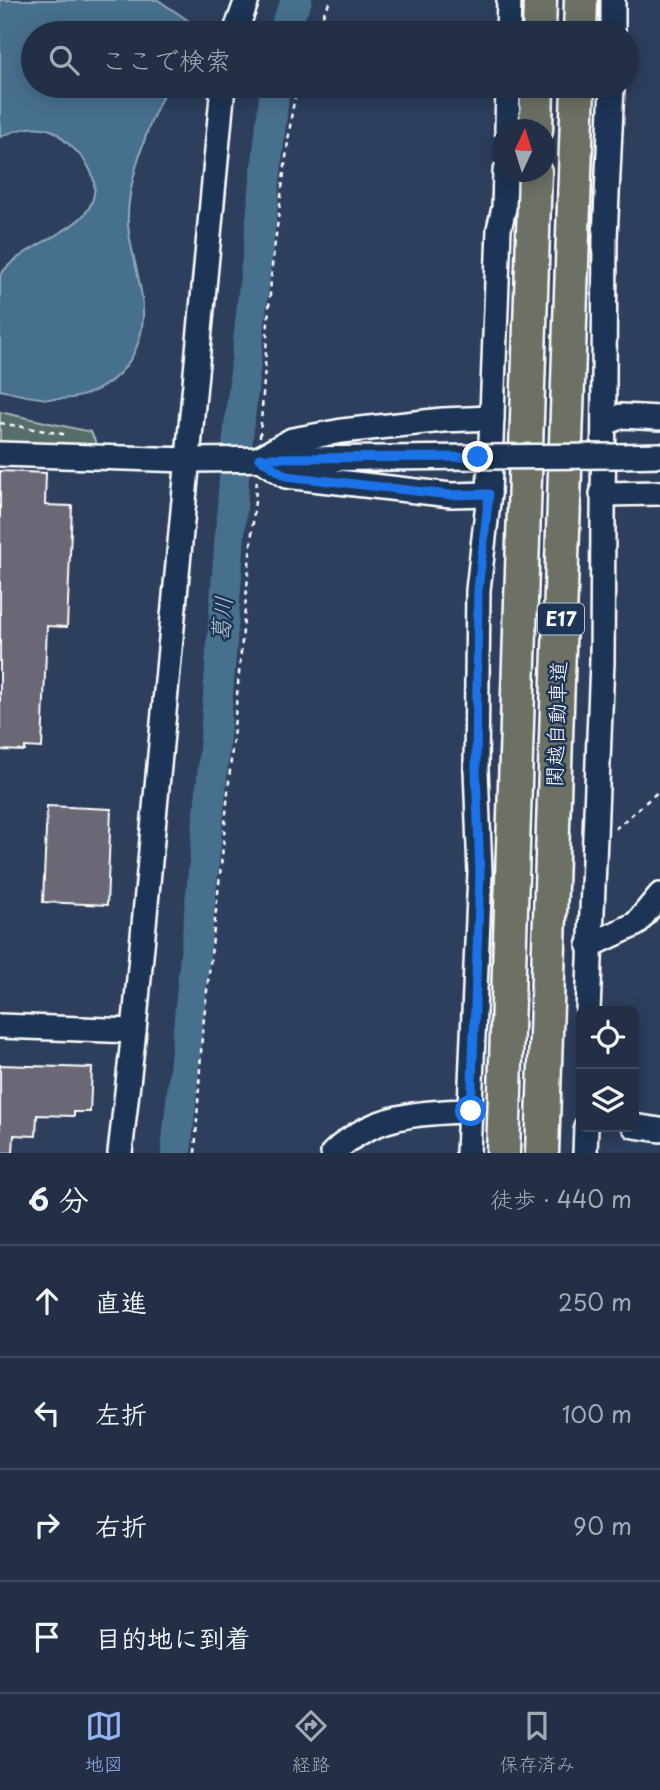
<!DOCTYPE html>
<html lang="ja">
<head>
<meta charset="utf-8">
<style>
	:root { --surface:#222f46; --page:#2a374d; --text:#f1f3f6; --muted:#a2a9b3; --line:#3f4a5f; --accent:#95b2f1 }
	body { margin:0; font-family:"Playpen Sans","Klee One",sans-serif; background:var(--page); color:var(--text) }
	.controls { position:absolute; right:21px; bottom:21px; display:grid; overflow:hidden; border-radius:10px; box-shadow:0 4px 18px #0003 }
	.controls button { width:63px; height:63px; display:grid; place-items:center; padding:0; border:0; border-bottom:2px solid var(--line); background:var(--surface); color:var(--text); font:35px sans-serif }
	.compass { position:absolute; left:492px; top:119px; width:63px; height:63px; border-radius:50%; background:var(--surface); box-shadow:0 4px 18px #0003; rotate:4deg }
	.stop { position:absolute; width:21px; height:21px; margin:-16px; border:5px solid #1a73e8; border-radius:50%; background:#fff }
	.stop.end { background:#1a73e8; border-color:#fff; box-shadow:0 2px 7px #0008 }
	.list { margin:0; padding:0; list-style:none }
	h2 { display:flex; justify-content:space-between; align-items:center; height:91px; margin:0; padding:0 28px; font-size:30px }
	h2 small { font-size:23px; font-weight:400; color:var(--muted) }
	.list li { display:grid; grid-template-columns:46px 1fr auto; gap:21px; align-items:center; box-sizing:border-box; height:112px; padding:0 28px; border-top:2px solid var(--line) }
	.list b { display:block; font-size:26px; white-space:nowrap }
	.list em { font-size:23px; font-style:normal; color:var(--muted) }
	.icon { flex:none; width:38px; height:38px; fill:none; stroke:currentColor; stroke-width:2; stroke-linecap:round; stroke-linejoin:round }
	.map { position:relative; flex:none; width:660px; height:1153px; overflow:hidden }
	.search { position:absolute; background:var(--surface); box-shadow:0 4px 18px #0003; left:21px; right:21px; top:21px; height:77px; display:flex; align-items:center; gap:18px; box-sizing:border-box; padding:0 24px; border-radius:38px; color:var(--muted); font-size:26px }
	.sheet { height:539px; background:var(--surface) }
	nav { display:flex; justify-content:space-around; align-items:center; box-sizing:border-box; height:98px; border-top:2px solid var(--line); background:var(--surface); font-size:19px; color:var(--muted) }
	nav a { display:grid; justify-items:center; gap:4px }
	nav .on { color:var(--accent) }
	.map>svg:first-child { display:block }
	.green { fill:#556e6a; stroke:#aab6b4; stroke-width:2 }
	.water { fill:#466f8e; stroke:#90a9bb; stroke-width:2 }
	.lines { fill:none; stroke-linecap:round; stroke-linejoin:round }
	.river { stroke:#466f8e; stroke-width:30 }
	.building { fill:#6b6775; stroke:#fff; stroke-width:2 }
	.minor-casing { stroke:#fff; stroke-width:28 }
	.highway-casing { stroke:#fff; stroke-width:37 }
	.path { stroke:#fff; stroke-width:2.5; stroke-dasharray:5 5; stroke-linecap:butt }
	.minor { stroke:#1d3557; stroke-width:23 }
	.highway { stroke:#6c7065; stroke-width:32 }
	.minor-bridge-casing { stroke:#fff; stroke-width:28; stroke-linecap:butt }
	.minor-bridge { stroke:#1d3557; stroke-width:23 }
	.route { stroke:#1a73e8; stroke-width:9 }
	.labels { text-anchor:middle; stroke-width:5; stroke-linejoin:round; paint-order:stroke }
	.shield { fill:#1d3557; stroke:#bbc2cd; stroke-width:2 }
	.shield-label { font-size:19px; font-weight:bold; fill:#fff }
	.street-label { font-size:21px; fill:#fff; stroke:#1d3557 }
	.water-label { font-size:23px; font-style:italic; fill:#b5c5d2; stroke:#1d3557 }
</style>
</head>
<body>
<div class="map">
<svg width="660" height="1153" viewBox="0 0 660 1153">
	<rect width="100%" height="100%" fill="#2d3f5d"/>
	<filter id="ink" filterUnits="userSpaceOnUse"><feTurbulence type="fractalNoise" baseFrequency=".0143" numOctaves="2"/><feDisplacementMap in="SourceGraphic" scale="14" xChannelSelector="R" yChannelSelector="G"/><feConvolveMatrix kernelMatrix="1 2 1 2 8 2 1 2 1" color-interpolation-filters="sRGB"/></filter>
	<g filter="url(#ink)">
		<path class="green" d="M0,412L91,432L98,447L0,443Z"/>
		<path class="water" d="M0,0H158L189,21V33H33V86H168C149,119 126,186 128,224C130,252 142,280 143,309C145,361 106,401 53,399C35,399 17,394 0,390V275C22,245 77,233 90,206C103,180 85,157 65,141C62,138 57,133 53,131C36,123 16,130 0,137Z"/>
		<g class="lines">
			<g class="river">
				<path d="M285,33L287,21L297,0"/>
				<path d="M176,1153L211,790L235,466L275,86"/>
			</g>
		</g>
		<g class="building">
			<path d="M0,471L46,473L45,505L72,506L67,627L47,626L42,748L25,747V751L0,750Z"/>
			<path d="M47,806L111,809L107,905L43,902Z"/>
			<path d="M0,1065L92,1068L90,1112H74V1116L37,1115L36,1136L14,1135L13,1153H0Z"/>
		</g>
		<g class="lines">
			<defs>
				<g id="minor">
					<path d="M235,33L247,0"/>
					<path d="M508,33L509,0"/>
					<path d="M613,33V0"/>
					<path d="M507,130L508,86"/>
					<path d="M605,424L621,416L660,418"/>
					<path d="M0,454L188,460L478,457"/>
					<path d="M618,456L660,455"/>
					<path d="M259,458L286,476L451,495L489,494"/>
					<path d="M260,458L292,440L342,431L443,420L492,418"/>
					<path d="M602,494L660,493"/>
					<path d="M589,946L636,924L660,895"/>
					<path d="M588,1011L602,662L605,238L612,86"/>
					<path d="M0,1026L134,1031"/>
					<path d="M634,1126L660,1130"/>
					<path d="M120,1153L134,1031L223,86"/>
					<path d="M333,1153C372,1115 419,1112 471,1111"/>
					<path d="M468,1153L480,873L476,769L478,590L489,494L499,229L504,208L505,172"/>
					<path d="M585,1153L586,1127"/>
				</g>
				<g id="highway">
					<path d="M539,33L540,0"/>
					<path d="M580,33L581,0"/>
					<path d="M536,130L537,86"/>
					<path d="M503,1153L535,172"/>
					<path d="M542,1153L578,86"/>
				</g>
			</defs>
			<use href="#minor" class="minor-casing"/>
			<use href="#highway" class="highway-casing"/>
			<g class="path">
				<path d="M313,33L331,0"/>
				<path d="M0,423L68,435"/>
				<path d="M260,437L272,266L292,111L298,86"/>
				<path d="M615,829L660,790"/>
				<path d="M195,1153L202,1036L222,857L257,479"/>
			</g>
			<use href="#minor" class="minor"/>
			<use href="#highway" class="highway"/>
			<defs>
				<path id="minor-bridge" d="M478,457L618,456"/>
			</defs>
			<use href="#minor-bridge" class="minor-bridge-casing"/>
			<use href="#minor-bridge" class="minor-bridge"/>
		</g>
	</g>
	<g class="lines" filter="url(#ink)">
		<path class="route" d="M471,1111L480,873L476,769L478,590L489,494L450,495L286,476L259,458L478,457"/>
	</g>
	<g class="labels">
		<rect class="shield" x="538" y="603.5" width="46" height="31" rx="5"/>
		<g class="shield-label">
			<text x="561" y="626">E17</text>
		</g>
		<g class="street-label">
			<text transform="translate(557 724) rotate(-88)" y="7">関越自動車道</text>
		</g>
		<g class="water-label">
			<text transform="translate(222 619) rotate(-85)" y="8">葛川</text>
		</g>
	</g>
</svg>
<div class="controls">
<button><svg class="icon" aria-label="locate" viewBox="0 0 24 24"><circle cx="12" cy="12" r="6"/><path d="M12 2v4M12 18v4M2 12h4M18 12h4"/></svg></button>
<button><svg class="icon" aria-label="layers" viewBox="0 0 24 24"><path d="M12 4l9 5-9 5-9-5zM3 14l9 5 9-5"/></svg></button>
</div>
<svg class="compass" viewBox="-18 -18 36 36"><path d="M0-13l5 13h-10z" fill="#e53935"/><path d="M0 13l5-13h-10z" fill="#a2a9b3"/></svg>
<div class="stop" style="left:471px;top:1111px"></div>
<div class="stop end" style="left:478px;top:457px"></div>
<div class="search"><svg class="icon" aria-label="search" viewBox="0 0 24 24"><circle cx="10" cy="10" r="6"/><path d="M15 15l6 6"/></svg>ここで検索</div>
</div>
<section class="sheet">
<h2>6 分<small>徒歩 · 440 m</small></h2>
<ul class="list">
<li><svg class="icon" aria-label="ahead" viewBox="0 0 24 24"><path d="M12 20V5M6 11l6-6 6 6"/></svg><div><b>直進</b></div><em>250 m</em></li>
<li><svg class="icon" aria-label="left" viewBox="0 0 24 24"><path d="M17 20v-9H6M10 6l-5 5 5 5"/></svg><div><b>左折</b></div><em>100 m</em></li>
<li><svg class="icon" aria-label="right" viewBox="0 0 24 24"><path d="M7 20v-9h11M14 6l5 5-5 5"/></svg><div><b>右折</b></div><em>90 m</em></li>
<li><svg class="icon" aria-label="arrive" viewBox="0 0 24 24"><path d="M6 21V4h12l-3 4 3 4H6"/></svg><div><b>目的地に到着</b></div></li>
</ul>
</section>
<nav>
<a class="on"><svg class="icon" aria-label="map" viewBox="0 0 24 24"><path d="M3 6l6-2 6 2 6-2v14l-6 2-6-2-6 2zM9 4v14M15 6v14"/></svg>地図</a>
<a><svg class="icon" aria-label="directions" viewBox="0 0 24 24"><path d="M12 3l9 9-9 9-9-9zM9 14v-3h6M13 9l2 2-2 2"/></svg>経路</a>
<a><svg class="icon" aria-label="saved" viewBox="0 0 24 24"><path d="M7 4h10v16l-5-4-5 4z"/></svg>保存済み</a>
</nav>
</body>
</html>
